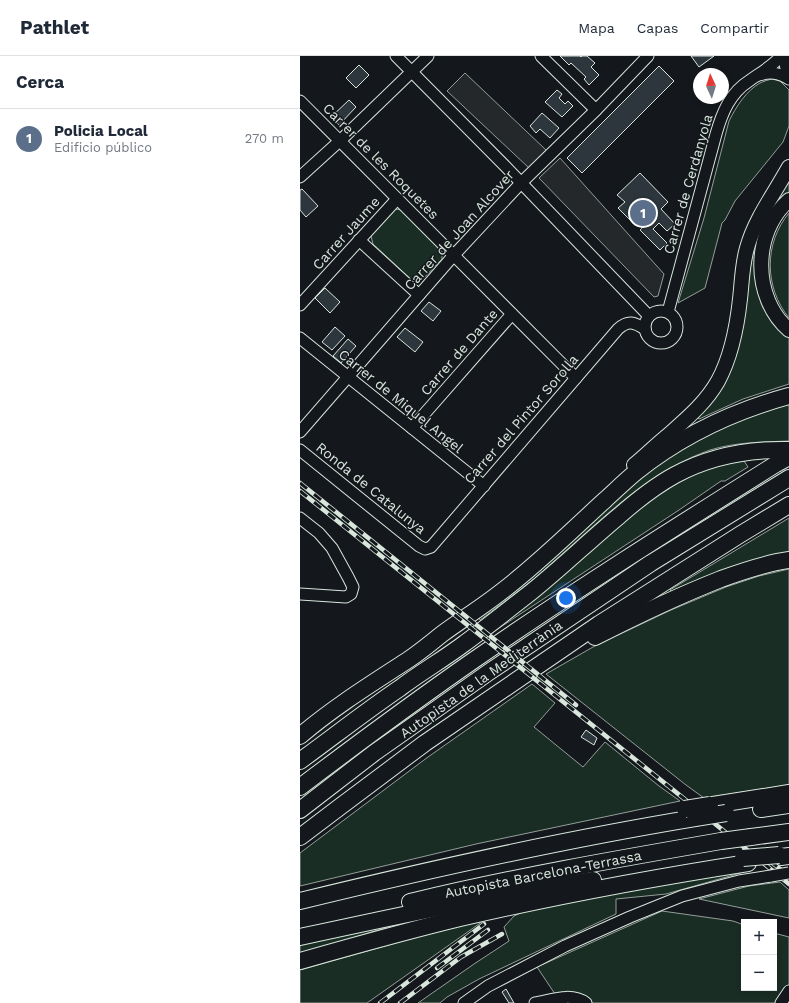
<!DOCTYPE html>
<html lang="es">
<head>
<meta charset="utf-8">
<style>
	:root { --surface:#fff; --page:#f6f6f7; --text:#1f2937; --muted:#747a83; --line:#e0e1e3; --accent:#846941 }
	body { margin:0; font-family:"Work Sans",sans-serif; background:var(--page); color:var(--text) }
	.controls { position:absolute; right:12px; bottom:12px; display:grid; overflow:hidden; border-radius:0px; box-shadow:0 2px 6px #0003 }
	.controls button { width:36px; height:36px; display:grid; place-items:center; padding:0; border:0; border-bottom:1px solid var(--line); background:var(--surface); color:var(--text); font:20px sans-serif }
	.compass { position:absolute; left:393px; top:12px; width:36px; height:36px; border-radius:50%; background:var(--surface); box-shadow:0 2px 6px #0003; rotate:356deg }
	.you { position:absolute; left:266px; top:542px; width:14px; height:14px; margin:-10px; border:3px solid #fff; border-radius:50%; background:#1a73e8; box-shadow:0 0 0 6px #1a73e833 }
	.badge { display:grid; place-items:center; width:26px; height:26px; border-radius:50%; background:var(--accent); color:#fff; font-size:13px; font-weight:700 }
	.pin { position:absolute; translate:-50% -50%; border:2px solid #fff; box-shadow:0 1px 4px #0006 }
	.list { margin:0; padding:0; list-style:none }
	h2 { display:flex; justify-content:space-between; align-items:center; height:52px; margin:0; padding:0 16px; font-size:17px }
	h2 small { font-size:13px; font-weight:400; color:var(--muted) }
	.list li { display:grid; grid-template-columns:26px 1fr auto; gap:12px; align-items:center; box-sizing:border-box; height:60px; padding:0 16px; border-top:1px solid var(--line) }
	.list b { display:block; font-size:15px; white-space:nowrap }
	.list p { margin:0; font-size:13px; white-space:nowrap; color:var(--muted) }
	.list em { font-size:13px; font-style:normal; color:var(--muted) }
	.map { position:relative; flex:none; width:489px; height:947px; overflow:hidden }
	header { display:flex; align-items:center; gap:24px; box-sizing:border-box; height:56px; padding:0 20px; background:var(--surface); border-bottom:1px solid var(--line) }
	header strong { font-size:19px }
	nav { display:flex; gap:22px; margin-inline-start:auto; font-size:14px }
	main { display:flex }
	aside { flex:1; background:var(--surface) }
	.map>svg:first-child { display:block }
	.green { fill:#1a2d24; stroke:#939e99 }
	.parking { fill:#24282b; stroke:#939e99 }
	.building { fill:#2c363c; stroke:#d8e6dc }
	.lines { fill:none; stroke-linecap:round; stroke-linejoin:round }
	.minor-casing { stroke:#d8e6dc; stroke-width:13 }
	.major-casing { stroke:#d8e6dc; stroke-width:16 }
	.highway-casing { stroke:#d8e6dc; stroke-width:18 }
	.minor { stroke:#14181c; stroke-width:11 }
	.major { stroke:#14181c; stroke-width:14 }
	.highway { stroke:#14181c; stroke-width:16 }
	.rail-casing { stroke:#d8e6dc; stroke-width:4.5 }
	.rail { stroke:#14181c; stroke-width:3; stroke-dasharray:9; stroke-linecap:butt }
	.minor-bridge-casing { stroke:#d8e6dc; stroke-width:13; stroke-linecap:butt }
	.highway-bridge-casing { stroke:#d8e6dc; stroke-width:18; stroke-linecap:butt }
	.minor-bridge { stroke:#14181c; stroke-width:11 }
	.highway-bridge { stroke:#14181c; stroke-width:16 }
	.labels { text-anchor:middle; stroke-width:3; stroke-linejoin:round; paint-order:stroke }
	.street-label { font-size:14px; fill:#d8e6dc; stroke:#14181c }
</style>
</head>
<body>
<header>
<strong>Pathlet</strong>
<nav><a>Mapa</a><a>Capas</a><a>Compartir</a></nav>
</header>
<main>
<aside>
<h2>Cerca<small></small></h2>
<ul class="list">
<li><span class="badge" style="background:#5c6f8a">1</span><div><b>Policia Local</b><p>Edificio público</p></div><em>270 m</em></li>
</ul>
</aside>
<div class="map">
<svg width="489" height="947" viewBox="0 0 489 947">
	<rect width="100%" height="100%" fill="#14181c"/>
	<g class="green">
		<path d="M472,23L480,25L489,34V70L483,86L435,145L425,164L422,167L405,232L378,247L404,162L429,65C436,51 446,35 460,27C464,25 468,24 472,23Z"/>
		<path d="M489,122V137L482,143L456,203L487,280L489,282V328L443,343L399,363L397,361L410,345L453,188Z"/>
		<path d="M95,153L102,154L142,194V203L120,226L115,227L73,188L71,180Z"/>
		<path d="M489,157V262C464,231 464,187 489,157Z"/>
		<path d="M489,348V385C463,386 436,386 410,394C359,412 319,447 280,482C265,496 249,509 234,523L180,564L178,561L352,412C376,397 400,382 425,371C445,361 468,355 489,348Z"/>
		<path d="M442,402L448,411L425,425H421L379,454L193,576L321,463L390,417Z"/>
		<path d="M489,462V499L372,536L370,534Z"/>
		<path d="M489,513V729L404,742L386,729L246,618L293,591L371,554L426,531L459,520Z"/>
		<path d="M232,628L255,647L234,671L283,711L305,686L359,730L380,745L176,788L0,830V797L128,701Z"/>
		<path d="M444,816L366,838L316,843V858L179,923L147,941L140,947H118L174,908L209,885L204,871L214,860L223,856L338,831Z"/>
		<path d="M480,826L489,834V862L399,843L449,830Z"/>
		<path d="M362,855L433,865L444,869V932H474V877L489,881V947H261L237,911Z"/>
		<path d="M120,861L0,898V888Z"/>
		<path d="M186,863L67,947H0V914L117,881Z"/>
	</g>
	<g class="parking">
		<path d="M165,17L246,94L229,112L147,35Z"/>
		<path d="M260,102L364,218L358,240L354,241L239,122Z"/>
	</g>
	<g class="building">
		<path d="M260,0H280L281,1L282,0H287L295,7L291,11L299,19L289,29L284,23L286,21L271,7L269,9Z"/>
		<path d="M391,0H414L399,11Z"/>
		<path d="M59,9L69,19L56,32L46,22Z"/>
		<path d="M359,10L374,25L282,117L267,102Z"/>
		<path d="M257,34L262,38L259,42L265,48L268,45L273,50L262,61L245,46Z"/>
		<path d="M49,44L56,51L39,69L31,61Z"/>
		<path d="M242,57L259,72L250,82L240,73L236,77L230,70Z"/>
		<path d="M340,117L368,146L361,153L375,168L367,175L359,167L353,173L367,187L360,194L340,174L347,167L339,159L332,166L318,152L325,146L317,139Z"/>
		<path d="M2,133L18,150L6,161L0,154V134Z"/>
		<path d="M25,232L40,246L30,257L15,242Z"/>
		<path d="M129,246L141,255L133,265L121,255Z"/>
		<path d="M35,271L45,280L32,294L22,286Z"/>
		<path d="M105,272L123,286L115,296L97,281Z"/>
		<path d="M48,283L56,290L41,307L33,300Z"/>
		<path d="M286,674L297,682L294,689L281,681Z"/>
		<path d="M206,933L214,947H209L202,936Z"/>
	</g>
	<g class="lines">
		<defs>
			<g id="minor">
				<path d="M96,0L206,111L349,260"/>
				<path d="M241,0L296,54"/>
				<path d="M459,19C470,16 478,16 489,23"/>
				<path d="M0,45L276,322"/>
				<path d="M0,121L44,81L128,0"/>
				<path d="M59,184L119,239"/>
				<path d="M0,249L97,143"/>
				<circle cx="361" cy="271" r="16"/>
				<path d="M368,256L416,78C422,57 430,37 449,25C460,17 473,10 481,0"/>
				<path d="M0,282L184,430"/>
				<path d="M112,372L212,258"/>
				<path d="M0,376L154,199L221,127L296,54L348,0"/>
				<path d="M0,394L119,490L125,493L131,491L318,273C328,264 334,266 345,273"/>
				<path d="M0,462L19,477L32,492L48,521L53,531L51,538L46,541L0,538"/>
				<path d="M164,947L188,930L265,890L330,861L382,840L439,825L471,820"/>
				<path d="M235,947C252,944 271,936 286,947"/>
				<path d="M481,947L489,935"/>
			</g>
			<g id="major">
				<path d="M486,0L487,10L489,15"/>
				<path d="M489,144C452,176 452,242 489,274"/>
				<path d="M334,409C345,400 355,390 366,381C385,364 405,348 418,325C431,301 437,271 440,243C442,226 442,209 447,192C455,163 474,138 489,111"/>
			</g>
			<g id="highway">
				<path d="M295,581C336,560 378,540 421,523C443,515 466,507 489,504"/>
				<path d="M0,680C34,651 71,628 108,604C120,596 131,587 142,578C161,564 182,551 201,536C238,508 271,475 305,444C315,435 325,425 336,416C381,380 434,355 489,340"/>
				<path d="M0,705C33,681 66,655 100,632C121,616 144,603 165,587C187,571 208,554 230,537C260,513 289,485 319,460C336,445 355,430 375,419C410,400 450,393 489,394"/>
				<path d="M0,731C57,688 115,645 174,604C272,536 374,472 476,408L489,401"/>
				<path d="M413,749L489,737"/>
				<path d="M461,753L489,749"/>
				<path d="M0,754L74,697L189,616L351,507L489,422"/>
				<path d="M0,781L41,750L125,687L299,568L441,478L489,449"/>
				<path d="M451,781L489,776"/>
				<path d="M481,801L489,800"/>
				<path d="M0,845C131,813 262,784 395,762"/>
				<path d="M110,846C213,821 317,803 421,785"/>
				<path d="M0,881C97,860 194,839 293,824"/>
				<path d="M0,905C53,890 106,875 160,862C255,840 352,822 448,807"/>
			</g>
		</defs>
		<use href="#minor" class="minor-casing"/>
		<use href="#major" class="major-casing"/>
		<use href="#highway" class="highway-casing"/>
		<use href="#minor" class="minor"/>
		<use href="#major" class="major"/>
		<use href="#highway" class="highway"/>
		<defs>
			<g id="rail">
				<path d="M0,427L276,649"/>
				<path d="M0,435L382,741L489,828"/>
				<path d="M470,805L489,820"/>
				<path d="M137,912L188,874"/>
				<path d="M80,947L184,868"/>
				<path d="M100,947L161,901L202,878"/>
			</g>
		</defs>
		<use href="#rail" class="rail-casing"/>
		<use href="#rail" class="rail"/>
		<defs>
			<path id="minor-bridge" d="M471,820L489,817"/>
			<g id="highway-bridge">
				<path d="M385,753L410,749"/>
				<path d="M395,762L426,757"/>
				<path d="M421,785L451,781"/>
				<path d="M443,802L479,799"/>
			</g>
		</defs>
		<use href="#minor-bridge" class="minor-bridge-casing"/>
		<use href="#highway-bridge" class="highway-bridge-casing"/>
		<use href="#minor-bridge" class="minor-bridge"/>
		<use href="#highway-bridge" class="highway-bridge"/>
	</g>
	<g class="labels">
		<g class="street-label">
			<text transform="translate(81 105) rotate(45)" y="5">Carrer de les Roquetes</text>
			<text transform="translate(388 128) rotate(-74)" y="5">Carrer de Cerdanyola</text>
			<text transform="translate(159 174) rotate(-48)" y="5">Carrer de Joan Alcover</text>
			<text transform="translate(46 177) rotate(-48)" y="5">Carrer Jaume</text>
			<text transform="translate(159 296) rotate(-49)" y="5">Carrer de Dante</text>
			<text transform="translate(101 345) rotate(39)" y="5">Carrer de Miquel Angel</text>
			<text transform="translate(221 363) rotate(-49)" y="5">Carrer del Pintor Sorolla</text>
			<text transform="translate(71 432) rotate(39)" y="5">Ronda de Catalunya</text>
			<text transform="translate(181 623) rotate(-35)" y="5">Autopista de la Mediterrània</text>
			<text transform="translate(243 818) rotate(-11)" y="5">Autopista Barcelona-Terrassa</text>
		</g>
	</g>
</svg>
<div class="controls">
<button>+</button>
<button>−</button>
</div>
<svg class="compass" viewBox="-18 -18 36 36"><path d="M0-13l5 13h-10z" fill="#e53935"/><path d="M0 13l5-13h-10z" fill="#747a83"/></svg>
<div class="you"></div>
<div class="pin badge" style="left:343px;top:157px;background:#5c6f8a">1</div>
</div>
</main>
</body>
</html>
